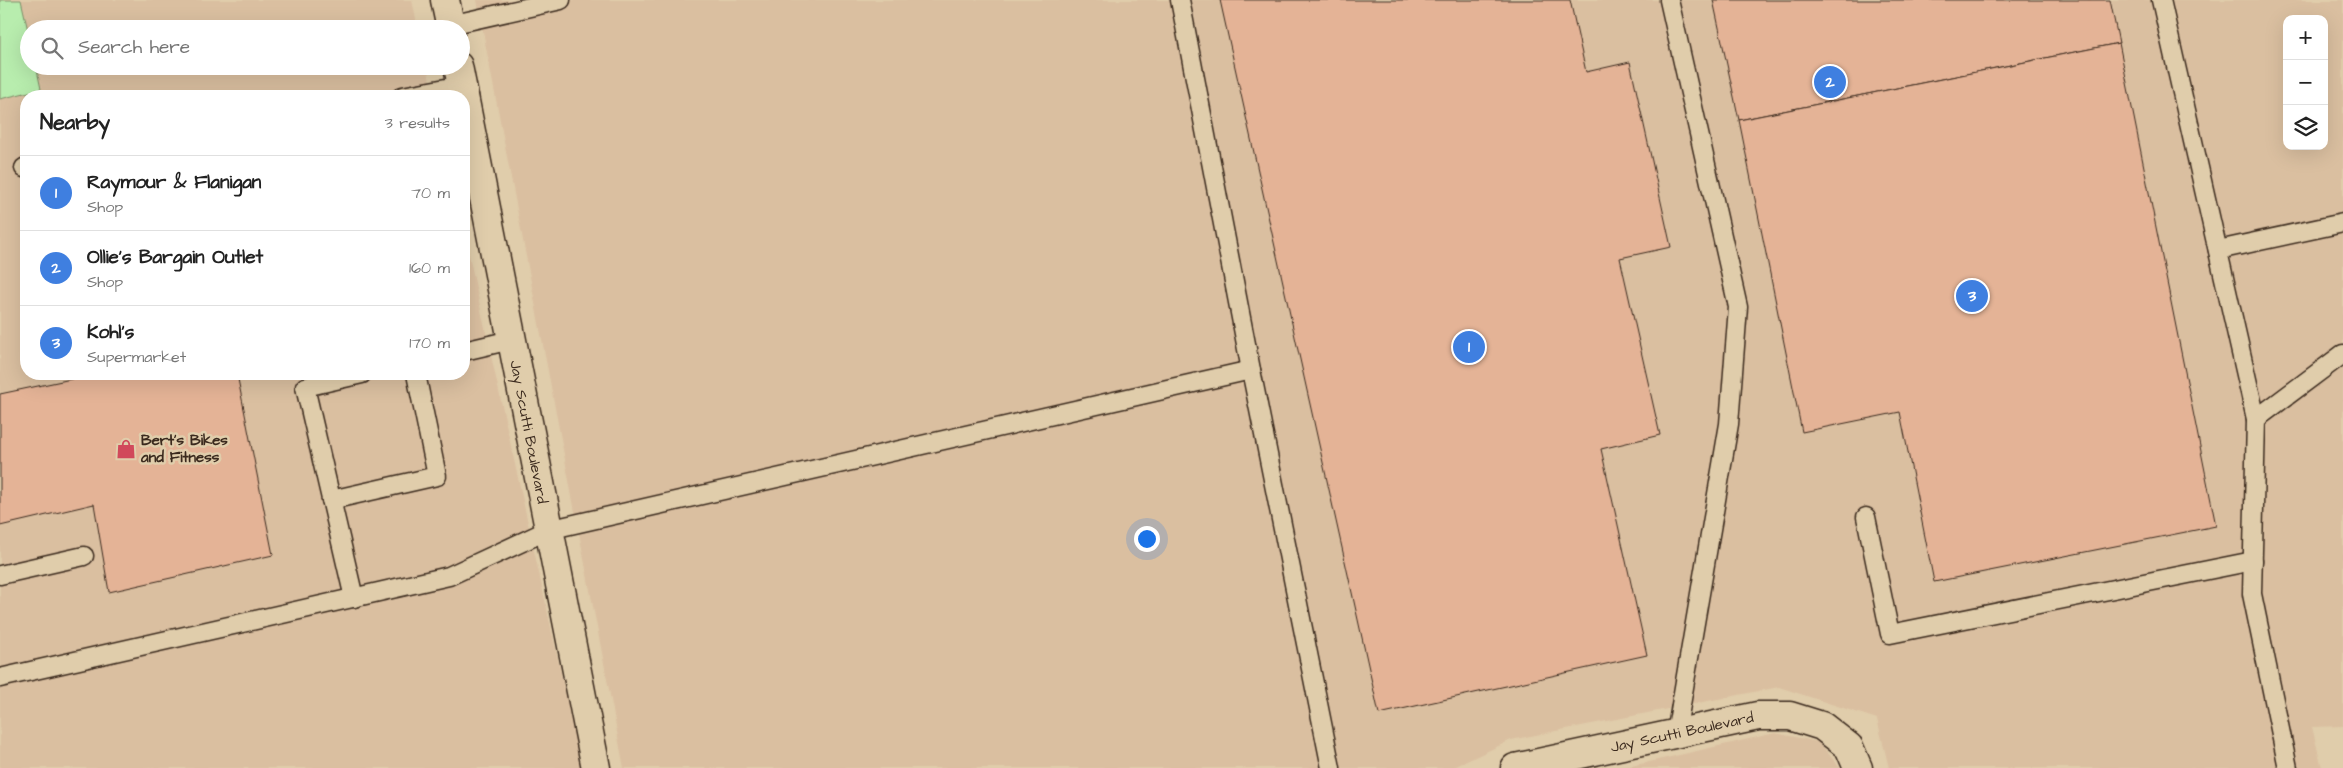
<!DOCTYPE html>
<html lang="en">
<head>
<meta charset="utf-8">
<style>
	:root { --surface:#fff; --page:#f6f6f6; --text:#222; --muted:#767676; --line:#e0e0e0; --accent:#d1495b }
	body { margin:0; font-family:"Architects Daughter",sans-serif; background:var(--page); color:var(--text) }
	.controls { position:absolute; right:15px; top:15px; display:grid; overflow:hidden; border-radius:10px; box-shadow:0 5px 20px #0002 }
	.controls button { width:45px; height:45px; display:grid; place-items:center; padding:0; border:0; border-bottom:1px solid var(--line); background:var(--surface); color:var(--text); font:25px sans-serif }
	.you { position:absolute; left:1146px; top:538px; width:18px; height:18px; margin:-12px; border:4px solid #fff; border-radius:50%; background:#1a73e8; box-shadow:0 0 0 8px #1a73e833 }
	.badge { display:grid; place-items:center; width:32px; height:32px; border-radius:50%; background:var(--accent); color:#fff; font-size:16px; font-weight:700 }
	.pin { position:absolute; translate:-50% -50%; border:2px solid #fff; box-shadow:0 1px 5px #0006 }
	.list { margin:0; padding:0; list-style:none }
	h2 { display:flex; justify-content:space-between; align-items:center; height:65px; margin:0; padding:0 20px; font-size:21px }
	h2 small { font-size:16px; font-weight:400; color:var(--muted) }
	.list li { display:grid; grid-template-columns:32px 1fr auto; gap:15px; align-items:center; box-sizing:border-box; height:75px; padding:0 20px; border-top:1px solid var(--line) }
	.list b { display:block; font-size:19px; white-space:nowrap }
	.list p { margin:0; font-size:16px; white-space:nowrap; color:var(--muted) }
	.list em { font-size:16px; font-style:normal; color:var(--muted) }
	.icon { flex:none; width:28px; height:28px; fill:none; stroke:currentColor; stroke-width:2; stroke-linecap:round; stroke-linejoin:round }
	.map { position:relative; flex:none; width:2343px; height:768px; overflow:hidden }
	.search { position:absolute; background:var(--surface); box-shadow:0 5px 20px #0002; left:20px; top:20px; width:450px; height:55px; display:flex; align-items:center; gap:12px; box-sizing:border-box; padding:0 18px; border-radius:28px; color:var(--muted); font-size:19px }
	.panel { position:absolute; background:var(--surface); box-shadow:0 5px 20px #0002; left:20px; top:90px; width:450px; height:290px; border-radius:20px }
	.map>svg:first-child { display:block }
	.built { fill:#dabfa0; fill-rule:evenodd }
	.green { fill:#b8edae; stroke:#7a8c66 }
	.building { fill:#e4b396; stroke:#3b2a1e }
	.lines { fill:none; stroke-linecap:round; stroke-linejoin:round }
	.lane-casing { stroke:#3b2a1e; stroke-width:21 }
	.street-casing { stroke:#3b2a1e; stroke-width:31 }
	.lane { stroke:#e0cdab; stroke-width:18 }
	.street { stroke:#e0cdab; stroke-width:28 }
	.labels { text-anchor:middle; stroke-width:5; stroke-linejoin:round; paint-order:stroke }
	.street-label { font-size:15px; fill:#3b2a1e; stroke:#e0cdab }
	.poi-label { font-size:15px; font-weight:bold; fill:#3b2a1e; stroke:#e0cdab; text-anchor:start }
</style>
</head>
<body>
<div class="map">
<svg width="2343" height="768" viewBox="0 0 2343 768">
	<rect width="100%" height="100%" fill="#e0cdab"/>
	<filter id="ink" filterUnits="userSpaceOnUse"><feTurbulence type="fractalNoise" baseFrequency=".02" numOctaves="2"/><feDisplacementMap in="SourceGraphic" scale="10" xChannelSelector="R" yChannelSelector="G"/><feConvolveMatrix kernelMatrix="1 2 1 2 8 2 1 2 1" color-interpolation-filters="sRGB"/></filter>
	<g filter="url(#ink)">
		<g class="built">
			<path d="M21,0H412L418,29H29V35Z"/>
			<path d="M477,0H2343V726L2312,727L2322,768H1889L1877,719L1779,687L1511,740L1452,768H624ZM2287,19H2324V146H2287Z"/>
			<path d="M36,66H427L433,96H26V374H464V233L582,768H0V99L40,89Z"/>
			<path d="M1775,733L1819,742L1840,768H1623Z"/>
		</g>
		<path class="green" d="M0,0H21L29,35V66H36L41,89L0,99Z"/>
		<g class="building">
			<path d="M1220,0H1570L1586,72L1630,62L1671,247L1620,258L1660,435L1601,449L1647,655L1379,714Z"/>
			<path d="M1713,0H2110L2119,43L1739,120Z"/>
			<path d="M2119,43L2216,526L1934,582L1900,412L1802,432L1739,120Z"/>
			<path d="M95,374H237L273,555L109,592L94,504L0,526V394Z"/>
		</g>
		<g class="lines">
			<defs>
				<g id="lane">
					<path d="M1180,0L1251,370L1331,768"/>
					<path d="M1669,0L1738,307L1729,424L1676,734"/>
					<path d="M2161,0L2256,419"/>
					<path d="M450,25L561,0"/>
					<path d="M402,96L462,85"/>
					<path d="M24,168L26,167"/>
					<path d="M2218,250L2343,223"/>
					<path d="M464,351L511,340"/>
					<path d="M331,500L437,476L416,374"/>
					<path d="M1866,517L1890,634L2253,561"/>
					<path d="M0,575L84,556"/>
					<path d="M354,598L305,387L362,374"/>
					<path d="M0,678L449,576L548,530L1251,370"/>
					<path d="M2288,768L2252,594L2256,419L2343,354"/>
				</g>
				<g id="street">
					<path d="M445,0L451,29"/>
					<path d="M458,66L464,96"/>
					<path d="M464,96L596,768"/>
					<path d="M1515,768L1758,716H1790L1822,726L1849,747L1858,768"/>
				</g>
			</defs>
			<use href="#lane" class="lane-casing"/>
			<use href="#street" class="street-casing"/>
			<use href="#lane" class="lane"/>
			<use href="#street" class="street"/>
		</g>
	</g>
	<defs>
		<symbol id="shop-bare" viewBox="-9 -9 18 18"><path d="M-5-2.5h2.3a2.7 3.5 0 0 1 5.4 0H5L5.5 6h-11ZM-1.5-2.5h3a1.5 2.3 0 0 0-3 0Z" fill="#d1495b" stroke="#e0cdab" stroke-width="2.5" paint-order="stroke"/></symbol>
	</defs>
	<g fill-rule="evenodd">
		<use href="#shop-bare" x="112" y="435" width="28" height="28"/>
	</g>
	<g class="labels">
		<g class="street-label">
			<text transform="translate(529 432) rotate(79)" y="5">Jay Scutti Boulevard</text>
			<text transform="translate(1682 732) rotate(-12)" y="5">Jay Scutti Boulevard</text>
		</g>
		<g class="poi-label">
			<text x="141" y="445">Bert's Bikes<tspan x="141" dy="17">and Fitness</tspan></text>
		</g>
	</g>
</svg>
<div class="controls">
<button>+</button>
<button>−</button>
<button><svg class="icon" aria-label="layers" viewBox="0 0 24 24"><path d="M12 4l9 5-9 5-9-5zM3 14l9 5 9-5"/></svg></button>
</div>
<div class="you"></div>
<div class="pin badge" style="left:1469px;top:347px;background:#3f7fe0">1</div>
<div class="pin badge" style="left:1830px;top:82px;background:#3f7fe0">2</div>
<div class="pin badge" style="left:1972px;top:296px;background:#3f7fe0">3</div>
<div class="search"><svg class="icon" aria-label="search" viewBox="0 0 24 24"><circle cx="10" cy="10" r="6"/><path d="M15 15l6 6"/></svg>Search here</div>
<section class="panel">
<h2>Nearby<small>3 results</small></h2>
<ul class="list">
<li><span class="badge" style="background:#3f7fe0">1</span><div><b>Raymour &amp; Flanigan</b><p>Shop</p></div><em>70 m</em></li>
<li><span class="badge" style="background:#3f7fe0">2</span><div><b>Ollie's Bargain Outlet</b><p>Shop</p></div><em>160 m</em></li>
<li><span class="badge" style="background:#3f7fe0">3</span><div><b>Kohl's</b><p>Supermarket</p></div><em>170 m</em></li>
</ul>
</section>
</div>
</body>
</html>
